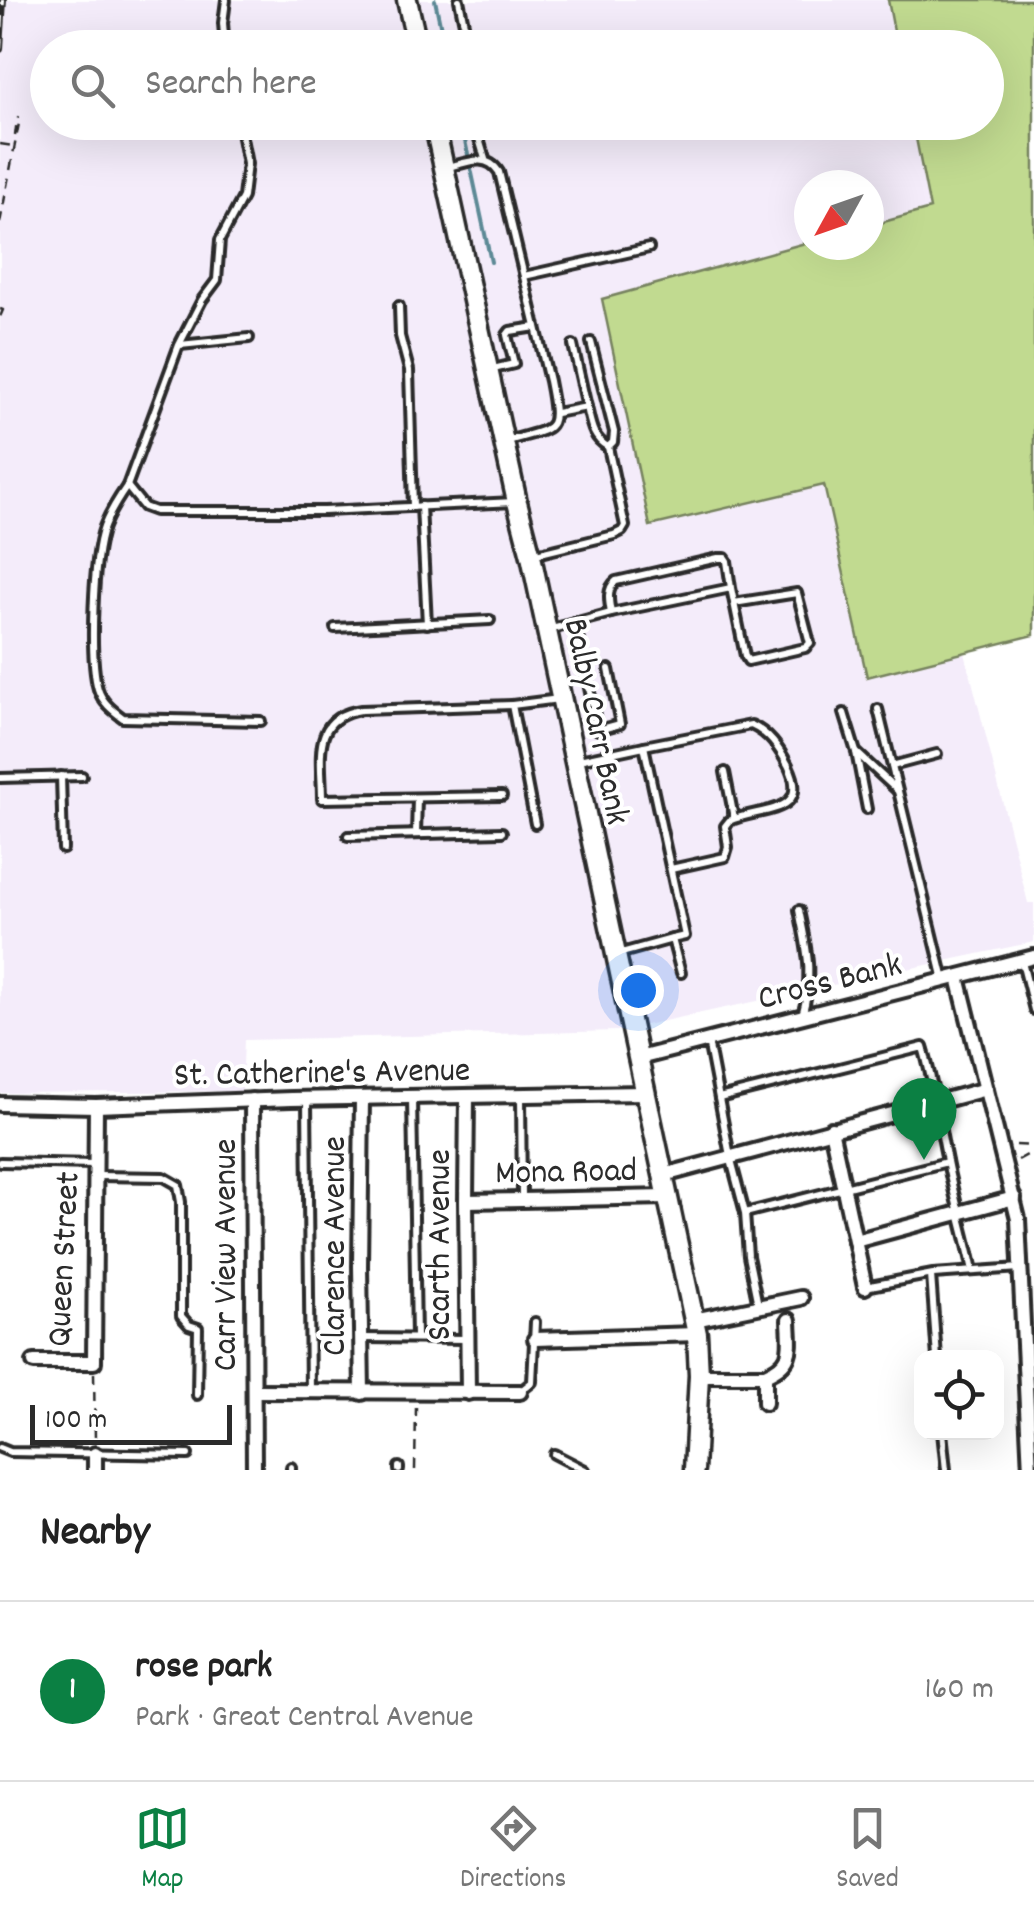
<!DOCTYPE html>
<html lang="en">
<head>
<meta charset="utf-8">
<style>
	:root { --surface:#fff; --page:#f6f6f6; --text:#222; --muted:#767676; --line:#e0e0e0; --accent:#0b8043 }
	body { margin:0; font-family:Dekko,sans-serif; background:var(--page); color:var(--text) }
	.controls { position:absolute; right:30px; bottom:30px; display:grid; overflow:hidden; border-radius:20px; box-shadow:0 10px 40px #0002 }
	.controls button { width:90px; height:90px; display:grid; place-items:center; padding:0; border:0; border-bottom:2px solid var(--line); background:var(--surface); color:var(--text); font:50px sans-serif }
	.compass { position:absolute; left:794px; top:170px; width:90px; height:90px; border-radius:50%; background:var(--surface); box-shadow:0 10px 40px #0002; rotate:230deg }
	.scale { position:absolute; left:30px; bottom:25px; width:202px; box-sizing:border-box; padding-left:10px; border:5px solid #2b2b2b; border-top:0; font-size:28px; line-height:35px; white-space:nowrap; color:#2b2b2b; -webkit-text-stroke:8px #fff; paint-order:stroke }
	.you { position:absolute; left:638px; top:990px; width:35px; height:35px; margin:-25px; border:8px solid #fff; border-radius:50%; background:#1a73e8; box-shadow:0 0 0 15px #1a73e833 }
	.badge { display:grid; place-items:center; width:65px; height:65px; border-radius:50%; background:var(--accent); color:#fff; font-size:32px; font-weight:700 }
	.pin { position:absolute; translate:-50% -82px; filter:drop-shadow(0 2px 5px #0008) }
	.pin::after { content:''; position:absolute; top:52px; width:35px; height:30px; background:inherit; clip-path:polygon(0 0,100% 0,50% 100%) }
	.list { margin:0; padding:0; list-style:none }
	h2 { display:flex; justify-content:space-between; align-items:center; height:130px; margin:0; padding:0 40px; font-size:42px }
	h2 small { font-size:32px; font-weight:400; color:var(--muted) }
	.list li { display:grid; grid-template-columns:65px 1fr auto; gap:30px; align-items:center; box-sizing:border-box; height:180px; padding:0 40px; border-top:2px solid var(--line) }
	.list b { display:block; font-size:38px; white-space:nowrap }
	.list p { margin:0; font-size:32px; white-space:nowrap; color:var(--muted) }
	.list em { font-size:32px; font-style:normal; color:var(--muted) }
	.icon { flex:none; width:55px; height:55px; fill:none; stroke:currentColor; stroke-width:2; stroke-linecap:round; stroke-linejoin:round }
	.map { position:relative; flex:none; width:1034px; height:1470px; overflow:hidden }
	.search { position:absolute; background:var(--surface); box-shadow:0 10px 40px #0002; left:30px; right:30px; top:30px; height:110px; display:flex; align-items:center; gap:25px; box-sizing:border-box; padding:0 35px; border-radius:55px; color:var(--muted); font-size:38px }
	.sheet { height:310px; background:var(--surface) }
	nav { display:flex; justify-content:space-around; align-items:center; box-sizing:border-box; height:140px; border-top:2px solid var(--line); background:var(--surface); font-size:28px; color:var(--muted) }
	nav a { display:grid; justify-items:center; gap:5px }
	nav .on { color:var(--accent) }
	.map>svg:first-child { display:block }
	.built { fill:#f4ecfa }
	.green { fill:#c1da90; stroke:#76825e; stroke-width:2.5 }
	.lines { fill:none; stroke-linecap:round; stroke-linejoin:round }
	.stream { stroke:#5d8a96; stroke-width:4 }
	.lane-casing { stroke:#2b2b2b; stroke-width:14 }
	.street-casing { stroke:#2b2b2b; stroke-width:20 }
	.secondary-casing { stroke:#2b2b2b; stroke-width:25 }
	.path { stroke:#2b2b2b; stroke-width:2.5; stroke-dasharray:10 8; stroke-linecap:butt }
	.lane { stroke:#fff; stroke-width:6 }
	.street { stroke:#fff; stroke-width:12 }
	.secondary { stroke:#fff; stroke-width:18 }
	.rail-casing { stroke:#2b2b2b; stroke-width:8 }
	.rail { stroke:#fff; stroke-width:4; stroke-dasharray:11; stroke-linecap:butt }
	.labels { text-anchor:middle; stroke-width:8; stroke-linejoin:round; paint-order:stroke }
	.street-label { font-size:35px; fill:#2b2b2b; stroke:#fff }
</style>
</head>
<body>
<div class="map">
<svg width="1034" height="1470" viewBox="0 0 1034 1470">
	<rect width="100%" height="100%" fill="#fff"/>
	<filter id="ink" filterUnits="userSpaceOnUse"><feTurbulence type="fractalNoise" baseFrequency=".01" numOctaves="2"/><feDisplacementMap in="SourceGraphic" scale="20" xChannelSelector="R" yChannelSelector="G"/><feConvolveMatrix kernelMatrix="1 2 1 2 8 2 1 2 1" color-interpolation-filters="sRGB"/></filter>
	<g filter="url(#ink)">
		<path class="built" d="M0,0H888L897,47L48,48V122L913,123L930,209L869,226V185H809V242L603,299L824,484L867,677L965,653L1028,903H1034V942L617,1031L244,1040L242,1091L0,1093Z"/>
		<path class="green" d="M888,0H1033L1034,4V635L867,677L824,485L650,526L602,299L809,242V245H869V226L930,209L913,123L986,122V48L897,47Z"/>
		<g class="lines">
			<g class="stream">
				<path d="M435,0L445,48"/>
				<path d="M461,122L491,262"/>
			</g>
			<defs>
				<g id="lane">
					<path d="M459,0L469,48"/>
					<path d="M225,48L223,23L226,0"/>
					<path d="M239,122L247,164L243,197L220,240L217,280L202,300L179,345L127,486C118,499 110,511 104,527C93,557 89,658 98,689C102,702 112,710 123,718L261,721"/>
					<path d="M474,122L485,159"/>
					<path d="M445,168C466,163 486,152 499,172L549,381C560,436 555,426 505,442"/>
					<path d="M524,276L649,248"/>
					<path d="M399,306L400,336L409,370L413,507"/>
					<path d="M180,345L249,338"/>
					<path d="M489,370L514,364L507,335L510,331L536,327"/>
					<path d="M587,407C591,424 592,438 608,447"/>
					<path d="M556,413L587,407L573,345"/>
					<path d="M127,486L144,507L155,511H324L515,502"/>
					<path d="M421,506L427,624"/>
					<path d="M532,555L614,535L622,531L625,526L608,447L613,442L614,432L591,342"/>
					<path d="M731,588L727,561L725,558H718L616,581C606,589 609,602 611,613L731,588L745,656L748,661L805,648L810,643L797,593L734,603"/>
					<path d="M575,622L598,730L620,724L609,669"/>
					<path d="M335,628L490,620"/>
					<path d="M552,629L611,613"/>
					<path d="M878,709L944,980"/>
					<path d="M844,713L856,752L897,790"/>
					<path d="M644,746L751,725C769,733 779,748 788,765C813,816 759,807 729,821L725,826L728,847L725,857L671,869"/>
					<path d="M856,752L867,809"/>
					<path d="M579,760L644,746L685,936L672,939"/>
					<path d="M892,766L937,754"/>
					<path d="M725,772L734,818"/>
					<path d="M61,776L63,849"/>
					<path d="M0,778L82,776"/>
					<path d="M502,796L322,799C322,759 310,717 361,710L512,705"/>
					<path d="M535,824L512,705L559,699"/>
					<path d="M416,834L417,798"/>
					<path d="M348,836L502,832"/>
					<path d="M799,910C807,951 814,973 802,1016"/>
					<path d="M618,954L672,939L681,973"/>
					<path d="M1022,962L1034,1010"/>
					<path d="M708,1041L730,1156L745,1213L748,1256L758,1305"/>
					<path d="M521,1097L522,1199"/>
					<path d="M412,1098L416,1337"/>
					<path d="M719,1098L923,1047C934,1083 938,1119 946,1156C953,1194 965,1233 973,1271"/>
					<path d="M307,1100L310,1392"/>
					<path d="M0,1162L94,1164"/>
					<path d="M97,1176L164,1177L178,1185L181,1202V1316L189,1325L198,1328L197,1395"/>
					<path d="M745,1213L947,1162"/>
					<path d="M931,1275L937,1358"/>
					<path d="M865,1287L933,1274L1020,1268"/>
					<path d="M362,1338L467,1339"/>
					<path d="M522,1390L532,1382L535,1322"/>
					<path d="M942,1432L946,1470"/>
					<path d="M0,1448L10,1452L188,1455"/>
					<path d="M554,1454L585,1470"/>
					<path d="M291,1467V1470"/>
					<path d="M399,1470V1467"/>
				</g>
				<g id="street">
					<path d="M958,977L1018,1219L1030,1470"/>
					<path d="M639,1058L1034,957"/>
					<path d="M467,1096L466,1201L468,1393"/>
					<path d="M252,1100L254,1470"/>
					<path d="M0,1104L96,1106L291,1099L645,1093"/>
					<path d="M831,1129L865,1287"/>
					<path d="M664,1175L986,1089"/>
					<path d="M466,1201L668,1197"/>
					<path d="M855,1241L1014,1198"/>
					<path d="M694,1320L801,1298"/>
					<path d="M535,1339L697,1334"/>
					<path d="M34,1362H94L96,1106"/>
					<path d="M699,1375H765"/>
					<path d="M254,1391L520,1392"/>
					<path d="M362,1393L360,1266L362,1099"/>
					<path d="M765,1403V1375C795,1362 790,1349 789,1320"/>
					<path d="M95,1454V1470"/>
				</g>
				<g id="secondary">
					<path d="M407,0L418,48"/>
					<path d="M434,122L517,502L531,556L697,1334L699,1375L694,1470"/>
				</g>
			</defs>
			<use href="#lane" class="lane-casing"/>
			<use href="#street" class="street-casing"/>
			<use href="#secondary" class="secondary-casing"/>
			<g class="path">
				<path d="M15,136L17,119"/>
				<path d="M0,144L14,146V144"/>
				<path d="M0,223L20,118L17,117"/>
				<path d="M0,309L3,310L0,317"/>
				<path d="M1016,1145L1034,1146"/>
				<path d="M1018,1160L1034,1151"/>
				<path d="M94,1373L95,1440"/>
				<path d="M415,1470L416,1407"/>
			</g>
			<use href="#lane" class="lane"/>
			<use href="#street" class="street"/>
			<use href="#secondary" class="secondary"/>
			<defs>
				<path id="rail" d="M0,49L3,0"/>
			</defs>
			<use href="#rail" class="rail-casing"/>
			<use href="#rail" class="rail"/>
		</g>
	</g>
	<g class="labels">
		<g class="street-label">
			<text transform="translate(599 721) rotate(78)" y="12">Balby Carr Bank</text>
			<text transform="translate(829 979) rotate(-14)" y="12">Cross Bank</text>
			<text transform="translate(322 1070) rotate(-1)" y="12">St. Catherine's Avenue</text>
			<text transform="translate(566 1169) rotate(-1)" y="12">Mona Road</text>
			<text transform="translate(437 1245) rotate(-90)" y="12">Scarth Avenue</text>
			<text transform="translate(332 1246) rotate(-90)" y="12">Clarence Avenue</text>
			<text transform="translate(223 1255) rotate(-90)" y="12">Carr View Avenue</text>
			<text transform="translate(61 1259) rotate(-87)" y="12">Queen Street</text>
		</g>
	</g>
</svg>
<div class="controls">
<button><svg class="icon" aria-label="locate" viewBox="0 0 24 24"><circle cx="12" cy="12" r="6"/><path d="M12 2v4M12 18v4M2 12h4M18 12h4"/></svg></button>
</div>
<svg class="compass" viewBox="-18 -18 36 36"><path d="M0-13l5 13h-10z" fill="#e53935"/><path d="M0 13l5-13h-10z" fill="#767676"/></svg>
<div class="scale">100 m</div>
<div class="you"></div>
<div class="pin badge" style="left:924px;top:1160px">1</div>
<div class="search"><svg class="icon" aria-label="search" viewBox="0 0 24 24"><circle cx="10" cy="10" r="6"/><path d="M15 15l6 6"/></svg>Search here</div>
</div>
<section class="sheet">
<h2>Nearby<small></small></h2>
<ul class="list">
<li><span class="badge">1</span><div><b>rose park</b><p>Park · Great Central Avenue</p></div><em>160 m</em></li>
</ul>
</section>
<nav>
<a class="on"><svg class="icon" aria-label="map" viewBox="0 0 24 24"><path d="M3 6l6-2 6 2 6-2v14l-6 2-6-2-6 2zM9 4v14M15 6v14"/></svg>Map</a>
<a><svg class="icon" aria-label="directions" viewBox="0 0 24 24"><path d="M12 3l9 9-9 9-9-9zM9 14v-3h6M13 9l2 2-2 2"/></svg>Directions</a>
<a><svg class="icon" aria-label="saved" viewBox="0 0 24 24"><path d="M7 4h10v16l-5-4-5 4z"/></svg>Saved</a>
</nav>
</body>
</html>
